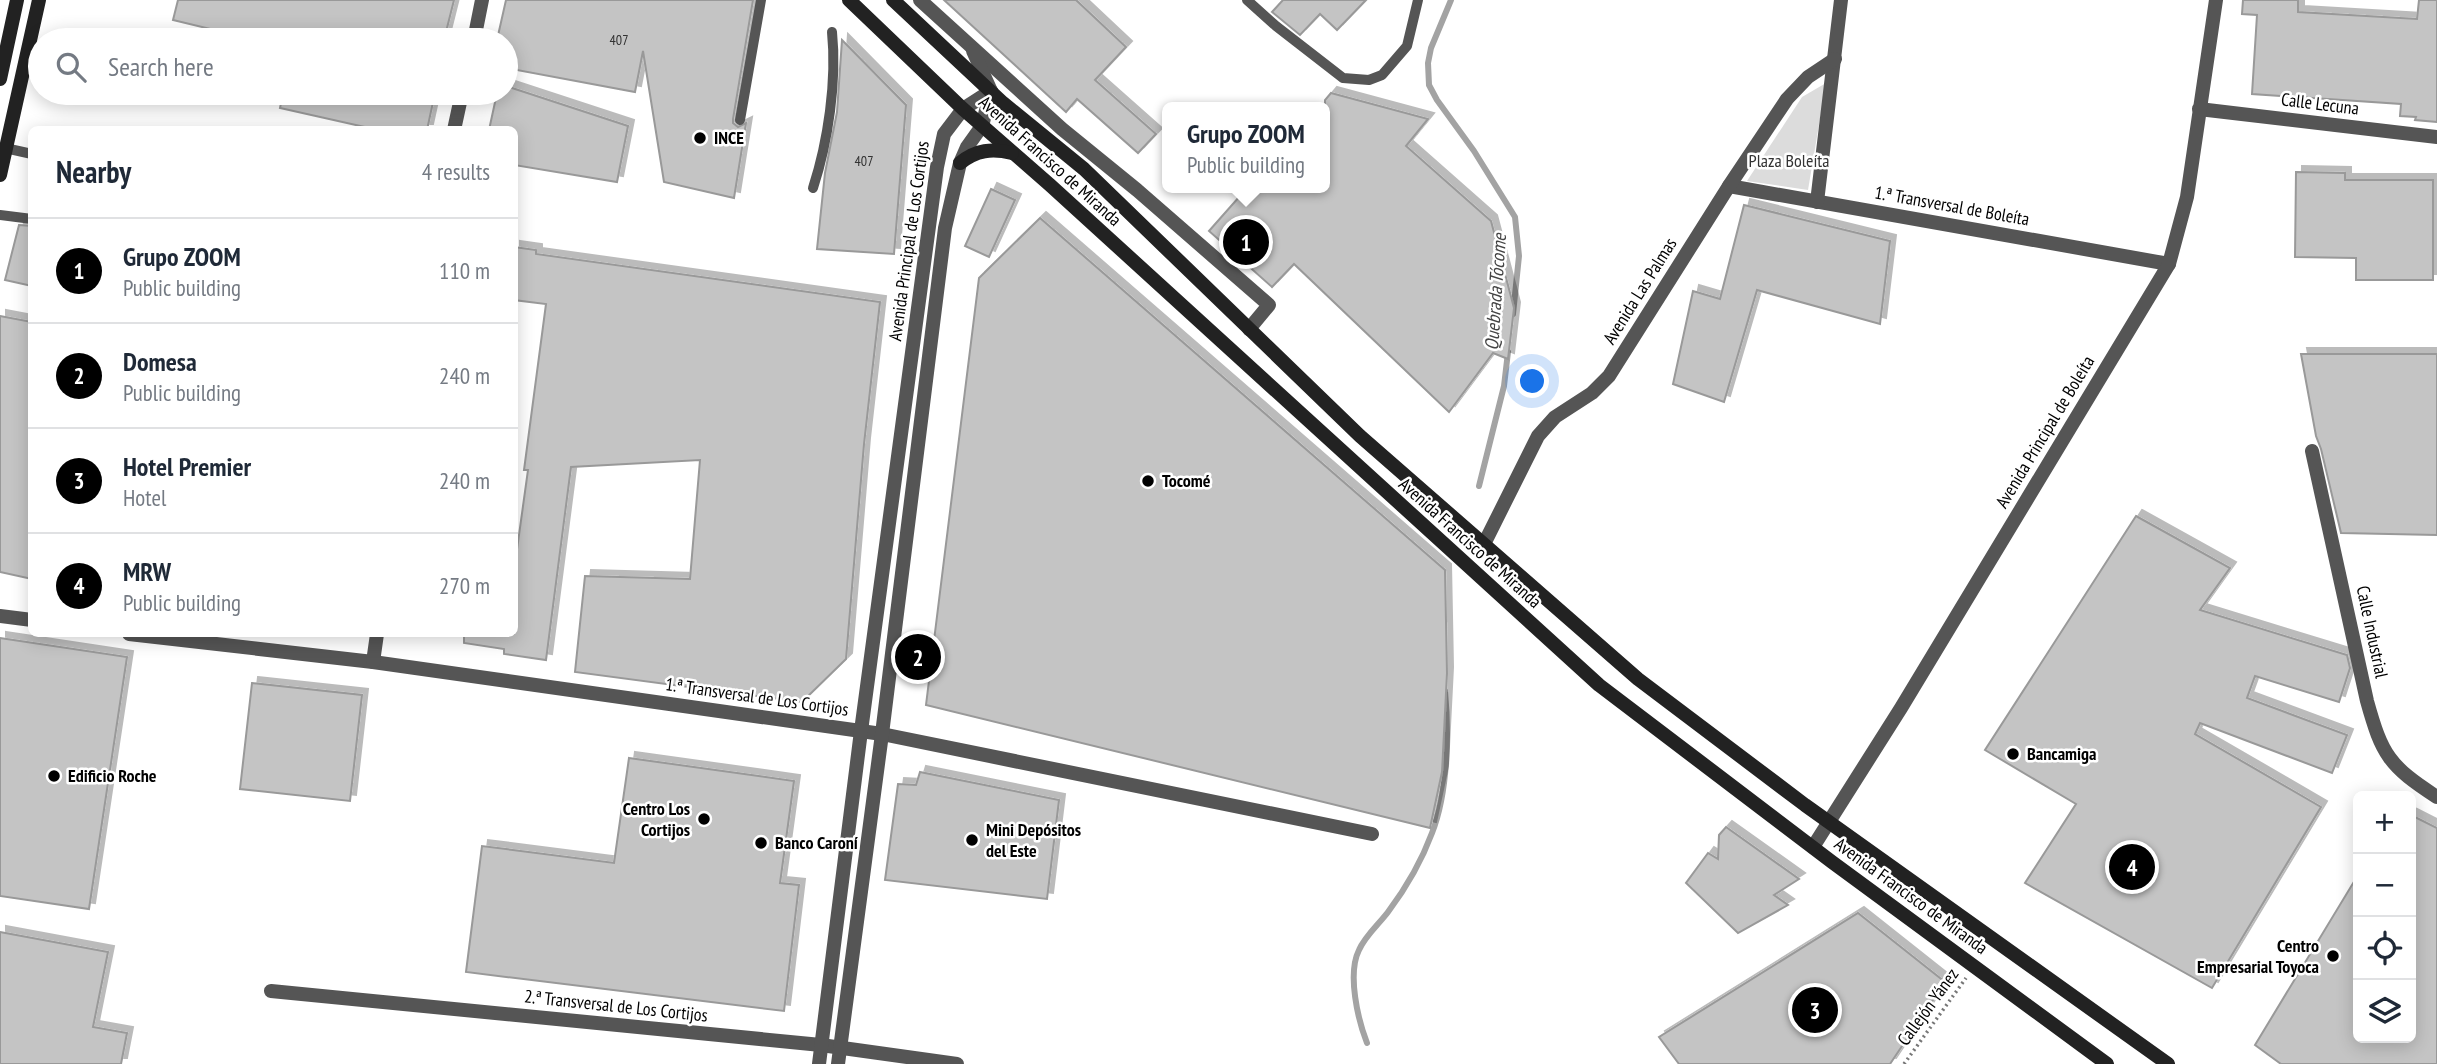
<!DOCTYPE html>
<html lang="en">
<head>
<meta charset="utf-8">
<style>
	:root { --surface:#fff; --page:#f2f2f3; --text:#1f2937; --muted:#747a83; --line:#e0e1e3; --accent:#000 }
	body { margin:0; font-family:"PT Sans Narrow",sans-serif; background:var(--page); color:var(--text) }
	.controls { position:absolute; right:21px; bottom:21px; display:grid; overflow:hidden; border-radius:10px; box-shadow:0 4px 18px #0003 }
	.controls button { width:63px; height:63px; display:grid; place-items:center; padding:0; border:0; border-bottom:2px solid var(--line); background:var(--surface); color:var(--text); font:35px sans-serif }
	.you { position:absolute; left:1533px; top:382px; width:24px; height:24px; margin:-18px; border:5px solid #fff; border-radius:50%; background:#1a73e8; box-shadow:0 0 0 10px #1a73e833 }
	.badge { display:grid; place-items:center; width:46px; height:46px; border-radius:50%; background:var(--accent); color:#fff; font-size:23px; font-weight:700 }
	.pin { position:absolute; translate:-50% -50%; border:4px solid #fff; box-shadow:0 2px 7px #0006 }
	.popup { position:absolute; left:1162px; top:102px; width:168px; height:91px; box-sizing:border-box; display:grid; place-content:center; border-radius:10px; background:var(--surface); filter:drop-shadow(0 2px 5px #0005); font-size:23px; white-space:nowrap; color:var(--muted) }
	.popup b { font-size:26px; color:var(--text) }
	.popup::after { content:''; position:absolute; left:50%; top:100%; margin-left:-14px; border:14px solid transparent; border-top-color:var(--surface) }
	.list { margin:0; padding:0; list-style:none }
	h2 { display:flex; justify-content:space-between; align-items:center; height:91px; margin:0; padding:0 28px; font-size:30px }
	h2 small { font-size:23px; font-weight:400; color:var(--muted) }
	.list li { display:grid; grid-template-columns:46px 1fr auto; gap:21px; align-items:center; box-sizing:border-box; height:105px; padding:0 28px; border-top:2px solid var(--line) }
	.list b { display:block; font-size:26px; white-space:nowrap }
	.list p { margin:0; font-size:23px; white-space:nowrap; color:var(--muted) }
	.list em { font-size:23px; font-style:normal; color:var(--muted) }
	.icon { flex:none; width:38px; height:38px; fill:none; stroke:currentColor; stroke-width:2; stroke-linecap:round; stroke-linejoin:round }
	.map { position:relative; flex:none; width:2437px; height:1064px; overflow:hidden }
	.search { position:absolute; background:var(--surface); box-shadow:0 4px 18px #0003; left:28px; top:28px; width:490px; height:77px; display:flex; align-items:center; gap:18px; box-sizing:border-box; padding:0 24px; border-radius:38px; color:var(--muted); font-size:26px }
	.panel { position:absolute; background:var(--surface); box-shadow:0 4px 18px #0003; left:28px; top:126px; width:490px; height:511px; border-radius:10px }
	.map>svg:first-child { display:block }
	.green { fill:#dcdcdc }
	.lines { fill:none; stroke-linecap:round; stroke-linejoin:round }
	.stream { stroke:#a3a3a3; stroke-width:6 }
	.building { fill:#c4c4c4; stroke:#999; stroke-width:2; filter:url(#shadow) }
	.path { stroke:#777; stroke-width:3.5; stroke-dasharray:2 3.5; stroke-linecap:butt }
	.service { stroke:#555; stroke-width:10 }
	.minor { stroke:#555; stroke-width:14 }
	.secondary { stroke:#222; stroke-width:14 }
	.poi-dot { fill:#000; stroke:#fff; stroke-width:2.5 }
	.labels { text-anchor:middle; stroke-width:5; stroke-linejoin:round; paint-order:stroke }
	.number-label { font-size:14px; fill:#313131 }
	.street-label { font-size:18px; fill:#000; stroke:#fff }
	.poi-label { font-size:18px; font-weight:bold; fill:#000; stroke:#fff; text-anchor:start }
	.park-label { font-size:18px; fill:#333; stroke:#fff }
	.water-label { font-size:19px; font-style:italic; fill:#444; stroke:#fff }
</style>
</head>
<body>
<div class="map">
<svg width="2437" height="1064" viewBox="0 0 2437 1064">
	<defs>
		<filter id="shadow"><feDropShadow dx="6" dy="-6" stdDeviation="0" flood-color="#0004"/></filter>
	</defs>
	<rect width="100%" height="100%" fill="#fff"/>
	<path class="green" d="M1826,83L1808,190L1747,181L1802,97Z"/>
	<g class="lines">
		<g class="stream">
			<path d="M1451,0L1431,48L1428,63L1429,85L1437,100L1474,151L1515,217L1519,256L1513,314"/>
			<path d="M1479,486L1504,386L1508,352"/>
			<path d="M1367,1043C1358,1020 1347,974 1359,950C1365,936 1379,924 1388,912C1406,888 1422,860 1432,833C1448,792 1449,734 1445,691"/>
		</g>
	</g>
	<g class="building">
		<path d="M178,0H454L444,40H256L173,20Z"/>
		<path d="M506,0H753L733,119V123L738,127L746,123L734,198L664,182L643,51L635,92L506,68V40H497Z"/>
		<path d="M944,0H1076L1126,47L1095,80L1156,134L1138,153L1077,99L1066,112Z"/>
		<path d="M1283,0H1366L1337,30L1320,14L1300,35L1272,12Z"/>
		<path d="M2243,0H2298V12L2417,19L2419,0H2437V122L2415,120L2416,117L2400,116L2401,104L2252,94L2257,15L2242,14Z"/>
		<path d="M842,40L906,105L894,254L817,249L825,173L837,112Z"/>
		<path d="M506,86L628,126L617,182L514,165V130H489L497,93H506Z"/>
		<path d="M283,93H435L427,130H378L280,108Z"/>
		<path d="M1331,93L1428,119L1406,146L1491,221L1514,308L1508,359L1493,353L1449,412L1294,264L1272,287L1209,231L1247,188H1325V100Z"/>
		<path d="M2296,172L2345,173V180H2433V280H2356V258L2295,257Z"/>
		<path d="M991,189L1015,200L989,257L965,246Z"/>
		<path d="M1744,205L1890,241L1880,324L1757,290L1724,402L1673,384L1693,291L1720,299Z"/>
		<path d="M1040,218L1445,570L1447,673L1442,772L1430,828L926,705L979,278Z"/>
		<path d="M19,225L32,226V286L5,280Z"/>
		<path d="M514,247L536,250V254L880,302L864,444L846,659L802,702L575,672L585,576L690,579L700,460L571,467L546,660L504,654V649L464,643V634H514V571L528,470H524L546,304L514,300Z"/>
		<path d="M0,316L32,322V579L0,572Z"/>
		<path d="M2301,354H2437V535L2341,533L2321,449L2316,436Z"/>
		<path d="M2136,516L2230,568L2200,610L2347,655L2350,668L2339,702L2255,676L2247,698L2347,735L2332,773L2200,723L2195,734L2321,807L2212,988L2025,883L2076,804L1985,750Z"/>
		<path d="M0,638L127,657L89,909L0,896Z"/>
		<path d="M252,683L362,695L350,801L240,789Z"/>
		<path d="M629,758L794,781L780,883L799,885L784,1011L466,972L482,846L614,863Z"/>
		<path d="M920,772L1059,800L1047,899L885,880L898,784L916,785Z"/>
		<path d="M2411,815L2437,828V1064H2281L2255,1045L2358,875V1038H2411Z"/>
		<path d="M1726,827L1799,879L1774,895L1788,905L1738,933L1686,883L1708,853L1718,859L1719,835Z"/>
		<path d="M1858,913L1945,982L1890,1064H1679L1659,1037Z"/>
		<path d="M0,932L108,952L93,1027L127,1033L121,1064H0Z"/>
	</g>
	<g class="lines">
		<path class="path" d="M1904,1064L1966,978"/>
		<g class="service">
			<path d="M1247,0L1276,26L1343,78L1369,80L1382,75L1407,46L1418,0"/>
			<path d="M740,120L761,0"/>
			<path d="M5,148L32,154"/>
			<path d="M813,188C828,142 837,81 832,32"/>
			<path d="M0,215L32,219"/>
		</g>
		<g class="minor">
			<path d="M920,0L1062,129L1137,190L1269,305L1249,329"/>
			<path d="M474,40L482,0"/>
			<path d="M973,51L991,91"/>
			<path d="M2199,109L2437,137"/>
			<path d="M454,130L462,93"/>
			<path d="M1729,186L2169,264"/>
			<path d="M1817,202L1841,0"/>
			<path d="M2312,451L2367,701C2382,755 2389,766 2437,797"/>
			<path d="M1484,544L1538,436L1555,417L1592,393L1609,376L1729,186L1787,99L1808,77L1835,59"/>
			<path d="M0,616L32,620"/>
			<path d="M129,634L373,662L882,734L1372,834"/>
			<path d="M373,662L377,634"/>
			<path d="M1813,847L1901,708L2169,264L2187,197L2216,0"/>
			<path d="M271,991L821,1045L957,1064"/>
			<path d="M819,1064L861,731L937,167L944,134L963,109L991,91"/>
			<path d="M838,1064L882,734L945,228L960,163L967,147L982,126L991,91"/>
		</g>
		<g class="secondary">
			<path d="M849,0L963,109L1050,185L1599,685L1832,862L2107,1064"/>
			<path d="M893,0L1003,103L1084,169L1360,436L1638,679L1805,805L2168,1064"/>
			<path d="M0,79L17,0"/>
			<path d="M960,163C976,150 992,148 1012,153"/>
			<path d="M0,175L39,0"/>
		</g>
	</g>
	<g class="poi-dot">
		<circle cx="700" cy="138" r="7"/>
		<circle cx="1148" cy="481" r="7"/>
		<circle cx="2013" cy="754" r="7"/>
		<circle cx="54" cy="776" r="7"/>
		<circle cx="704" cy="819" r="7"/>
		<circle cx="972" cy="840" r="7"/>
		<circle cx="761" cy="843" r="7"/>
		<circle cx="2333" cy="956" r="7"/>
	</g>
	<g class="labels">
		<g class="number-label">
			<text x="619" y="45">407</text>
			<text x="864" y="166">407</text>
		</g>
		<g class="street-label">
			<text transform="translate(2320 104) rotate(7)" y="6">Calle Lecuna</text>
			<text transform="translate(1050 161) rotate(42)" y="6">Avenida Francisco de Miranda</text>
			<text transform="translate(1952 206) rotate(10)" y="6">1.ª Transversal de Boleíta</text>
			<text transform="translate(909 241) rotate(-82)" y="6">Avenida Principal de Los Cortijos</text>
			<text transform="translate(1640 291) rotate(-58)" y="6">Avenida Las Palmas</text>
			<text transform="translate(2045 432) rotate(-59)" y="6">Avenida Principal de Boleíta</text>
			<text transform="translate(1470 543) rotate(42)" y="6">Avenida Francisco de Miranda</text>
			<text transform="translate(2372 632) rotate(78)" y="6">Calle Industrial</text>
			<text transform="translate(757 697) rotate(8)" y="6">1.ª Transversal de Los Cortijos</text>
			<text transform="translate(1911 896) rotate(36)" y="6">Avenida Francisco de Miranda</text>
			<text transform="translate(616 1006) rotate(6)" y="6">2.ª Transversal de Los Cortijos</text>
			<text transform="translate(1928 1007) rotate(-54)" y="6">Callejón Yánez</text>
		</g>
		<g class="poi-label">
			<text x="714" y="144">INCE</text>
			<text x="1162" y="487">Tocomé</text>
			<text x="2027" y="760">Bancamiga</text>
			<text x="68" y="782">Edificio Roche</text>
			<text x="690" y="815" text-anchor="end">Centro Los<tspan x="690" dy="21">Cortijos</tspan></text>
			<text x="986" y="836">Mini Depósitos<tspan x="986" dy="21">del Este</tspan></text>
			<text x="775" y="849">Banco Caroní</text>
			<text x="2319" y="952" text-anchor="end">Centro<tspan x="2319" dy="21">Empresarial Toyoca</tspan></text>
		</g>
		<g class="park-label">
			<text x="1789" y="167">Plaza Boleíta</text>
		</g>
		<g class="water-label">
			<text transform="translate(1495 292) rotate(-86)" y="7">Quebrada Tócome</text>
		</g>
	</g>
</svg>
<div class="controls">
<button>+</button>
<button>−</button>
<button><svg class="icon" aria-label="locate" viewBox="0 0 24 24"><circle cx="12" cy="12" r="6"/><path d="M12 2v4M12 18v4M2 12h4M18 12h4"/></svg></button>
<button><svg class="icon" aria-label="layers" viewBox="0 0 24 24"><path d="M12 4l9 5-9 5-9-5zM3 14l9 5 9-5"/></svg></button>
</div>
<div class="you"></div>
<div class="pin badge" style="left:1246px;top:242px">1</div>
<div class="popup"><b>Grupo ZOOM</b>Public building</div>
<div class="pin badge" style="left:918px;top:657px">2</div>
<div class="pin badge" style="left:1815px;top:1010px">3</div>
<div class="pin badge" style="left:2132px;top:867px">4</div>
<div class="search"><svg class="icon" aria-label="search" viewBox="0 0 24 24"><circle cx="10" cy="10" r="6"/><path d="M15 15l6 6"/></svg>Search here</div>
<section class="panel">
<h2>Nearby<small>4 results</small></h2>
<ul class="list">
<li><span class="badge">1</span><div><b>Grupo ZOOM</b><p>Public building</p></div><em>110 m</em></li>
<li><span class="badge">2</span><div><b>Domesa</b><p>Public building</p></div><em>240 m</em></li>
<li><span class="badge">3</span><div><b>Hotel Premier</b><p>Hotel</p></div><em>240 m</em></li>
<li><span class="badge">4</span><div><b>MRW</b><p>Public building</p></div><em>270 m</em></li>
</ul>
</section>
</div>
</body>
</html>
